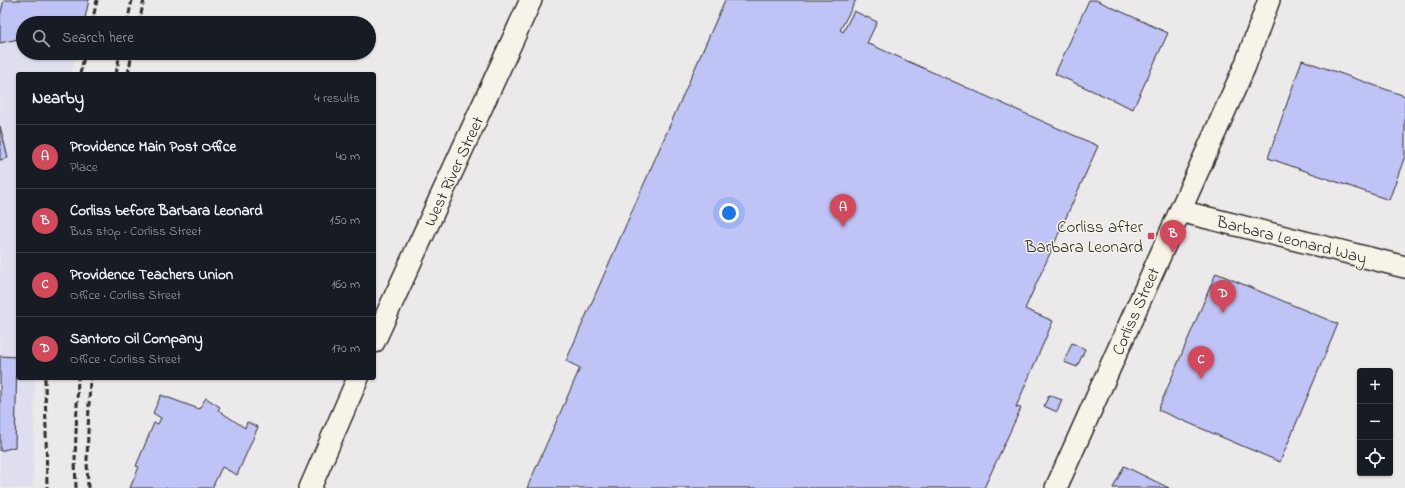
<!DOCTYPE html>
<html lang="en">
<head>
<meta charset="utf-8">
<style>
	:root { --surface:#171b24; --page:#20242c; --text:#f1f3f6; --muted:#9ea1a6; --line:#363941; --accent:#d1495b }
	body { margin:0; font-family:"Indie Flower",sans-serif; background:var(--page); color:var(--text) }
	.controls { position:absolute; right:12px; bottom:12px; display:grid; overflow:hidden; border-radius:4px; box-shadow:0 1px 3px #0004 }
	.controls button { width:36px; height:36px; display:grid; place-items:center; padding:0; border:0; border-bottom:1px solid var(--line); background:var(--surface); color:var(--text); font:20px sans-serif }
	.you { position:absolute; left:729px; top:213px; width:14px; height:14px; margin:-10px; border:3px solid #fff; border-radius:50%; background:#1a73e8; box-shadow:0 0 0 6px #1a73e833 }
	.badge { display:grid; place-items:center; width:26px; height:26px; border-radius:50%; background:var(--accent); color:#fff; font-size:13px; font-weight:700 }
	.pin { position:absolute; translate:-50% -33px; filter:drop-shadow(0 1px 2px #0008) }
	.pin::after { content:''; position:absolute; top:21px; width:14px; height:12px; background:inherit; clip-path:polygon(0 0,100% 0,50% 100%) }
	.list { margin:0; padding:0; list-style:none }
	h2 { display:flex; justify-content:space-between; align-items:center; height:52px; margin:0; padding:0 16px; font-size:17px }
	h2 small { font-size:13px; font-weight:400; color:var(--muted) }
	.list li { display:grid; grid-template-columns:26px 1fr auto; gap:12px; align-items:center; box-sizing:border-box; height:64px; padding:0 16px; border-top:1px solid var(--line) }
	.list b { display:block; font-size:15px; white-space:nowrap }
	.list p { margin:0; font-size:13px; white-space:nowrap; color:var(--muted) }
	.list em { font-size:13px; font-style:normal; color:var(--muted) }
	.icon { flex:none; width:22px; height:22px; fill:none; stroke:currentColor; stroke-width:2; stroke-linecap:round; stroke-linejoin:round }
	.map { position:relative; flex:none; width:1405px; height:488px; overflow:hidden }
	.search { position:absolute; background:var(--surface); box-shadow:0 1px 3px #0004; left:16px; top:16px; width:360px; height:44px; display:flex; align-items:center; gap:10px; box-sizing:border-box; padding:0 14px; border-radius:22px; color:var(--muted); font-size:15px }
	.panel { position:absolute; background:var(--surface); box-shadow:0 1px 3px #0004; left:16px; top:72px; width:360px; height:308px; border-radius:4px }
	.map>svg:first-child { display:block }
	.built { fill:#dfdeee }
	.building { fill:#c0c3f5; stroke:#2b2b2b }
	.lines { fill:none; stroke-linecap:round; stroke-linejoin:round }
	.minor-casing { stroke:#2b2b2b; stroke-width:24 }
	.minor { stroke:#f7f3e8; stroke-width:21 }
	.rail { stroke:#2b2b2b; stroke-width:3; stroke-dasharray:6 3; stroke-linecap:butt }
	.poi-dot { fill:#d1495b; stroke:#f7f3e8; stroke-width:1.5 }
	.labels { text-anchor:middle; stroke-width:3; stroke-linejoin:round; paint-order:stroke }
	.street-label { font-size:17px; fill:#2b2b2b; stroke:#f7f3e8 }
	.poi-label { font-size:17px; fill:#2b2b2b; stroke:#f7f3e8; text-anchor:end }
</style>
</head>
<body>
<div class="map">
<svg width="1405" height="488" viewBox="0 0 1405 488">
	<rect width="100%" height="100%" fill="#ece9eb"/>
	<filter id="ink" filterUnits="userSpaceOnUse"><feTurbulence type="fractalNoise" baseFrequency=".025" numOctaves="2"/><feDisplacementMap in="SourceGraphic" scale="8" xChannelSelector="R" yChannelSelector="G"/><feConvolveMatrix kernelMatrix="1 2 1 2 8 2 1 2 1" color-interpolation-filters="sRGB"/></filter>
	<g filter="url(#ink)">
		<path class="built" d="M0,0H89L84,23H23V53H76L71,74H18V378H35L33,488H3L0,480Z"/>
		<g class="building">
			<path d="M4,0H89L84,23H23V38L0,43V16Z"/>
			<path d="M725,0H856L840,30L843,32L854,11L877,22L867,43L1098,146L1025,309L1053,321L1016,407L1021,408L984,488H527L580,368L566,361Z"/>
			<path d="M1089,0H1096L1168,33L1133,109L1055,74Z"/>
			<path d="M1302,60L1405,96V156L1389,200L1268,158Z"/>
			<path d="M0,126L8,158L0,160Z"/>
			<path d="M1216,273L1338,324L1280,462L1158,410Z"/>
			<path d="M1072,343L1085,349L1077,367L1064,362Z"/>
			<path d="M0,356L17,357L15,447L0,451Z"/>
			<path d="M161,395L199,409L206,398L220,407L218,410L245,428L247,422L258,427L237,475L222,467L212,488H130L139,467L136,466L154,423L158,424L161,418L153,413Z"/>
			<path d="M1049,395L1062,400L1057,412L1044,406Z"/>
			<path d="M1124,466L1169,488H1113Z"/>
		</g>
		<g class="lines">
			<defs>
				<g id="minor">
					<path d="M1180,211L1405,267"/>
					<path d="M374,342L531,0"/>
					<path d="M310,488L358,378"/>
					<path d="M1056,488L1245,66L1269,0"/>
				</g>
			</defs>
			<use href="#minor" class="minor-casing"/>
			<use href="#minor" class="minor"/>
			<g class="rail">
				<path d="M92,23L97,0"/>
				<path d="M127,23L132,0"/>
				<path d="M139,23L144,0"/>
				<path d="M80,74L85,53"/>
				<path d="M116,74L120,53"/>
				<path d="M128,74L132,53"/>
				<path d="M45,378L47,488"/>
				<path d="M76,488L75,460L78,378"/>
				<path d="M88,488L87,460L90,378"/>
			</g>
		</g>
	</g>
	<rect class="poi-dot" x="1147" y="232" width="8" height="8" rx="2"/>
	<g class="labels">
		<g class="street-label">
			<text transform="translate(453 171) rotate(-65)" y="6">West River Street</text>
			<text transform="translate(1292 239) rotate(14)" y="6">Barbara Leonard Way</text>
			<text transform="translate(1135 311) rotate(-66)" y="6">Corliss Street</text>
		</g>
		<g class="poi-label">
			<text x="1143" y="232">Corliss after<tspan x="1143" dy="20">Barbara Leonard</tspan></text>
		</g>
	</g>
</svg>
<div class="controls">
<button>+</button>
<button>−</button>
<button><svg class="icon" aria-label="locate" viewBox="0 0 24 24"><circle cx="12" cy="12" r="6"/><path d="M12 2v4M12 18v4M2 12h4M18 12h4"/></svg></button>
</div>
<div class="you"></div>
<div class="pin badge" style="left:843px;top:227px">A</div>
<div class="pin badge" style="left:1173px;top:253px">B</div>
<div class="pin badge" style="left:1201px;top:379px">C</div>
<div class="pin badge" style="left:1223px;top:313px">D</div>
<div class="search"><svg class="icon" aria-label="search" viewBox="0 0 24 24"><circle cx="10" cy="10" r="6"/><path d="M15 15l6 6"/></svg>Search here</div>
<section class="panel">
<h2>Nearby<small>4 results</small></h2>
<ul class="list">
<li><span class="badge">A</span><div><b>Providence Main Post Office</b><p>Place</p></div><em>40 m</em></li>
<li><span class="badge">B</span><div><b>Corliss before Barbara Leonard</b><p>Bus stop · Corliss Street</p></div><em>150 m</em></li>
<li><span class="badge">C</span><div><b>Providence Teachers Union</b><p>Office · Corliss Street</p></div><em>160 m</em></li>
<li><span class="badge">D</span><div><b>Santoro Oil Company</b><p>Office · Corliss Street</p></div><em>170 m</em></li>
</ul>
</section>
</div>
</body>
</html>
